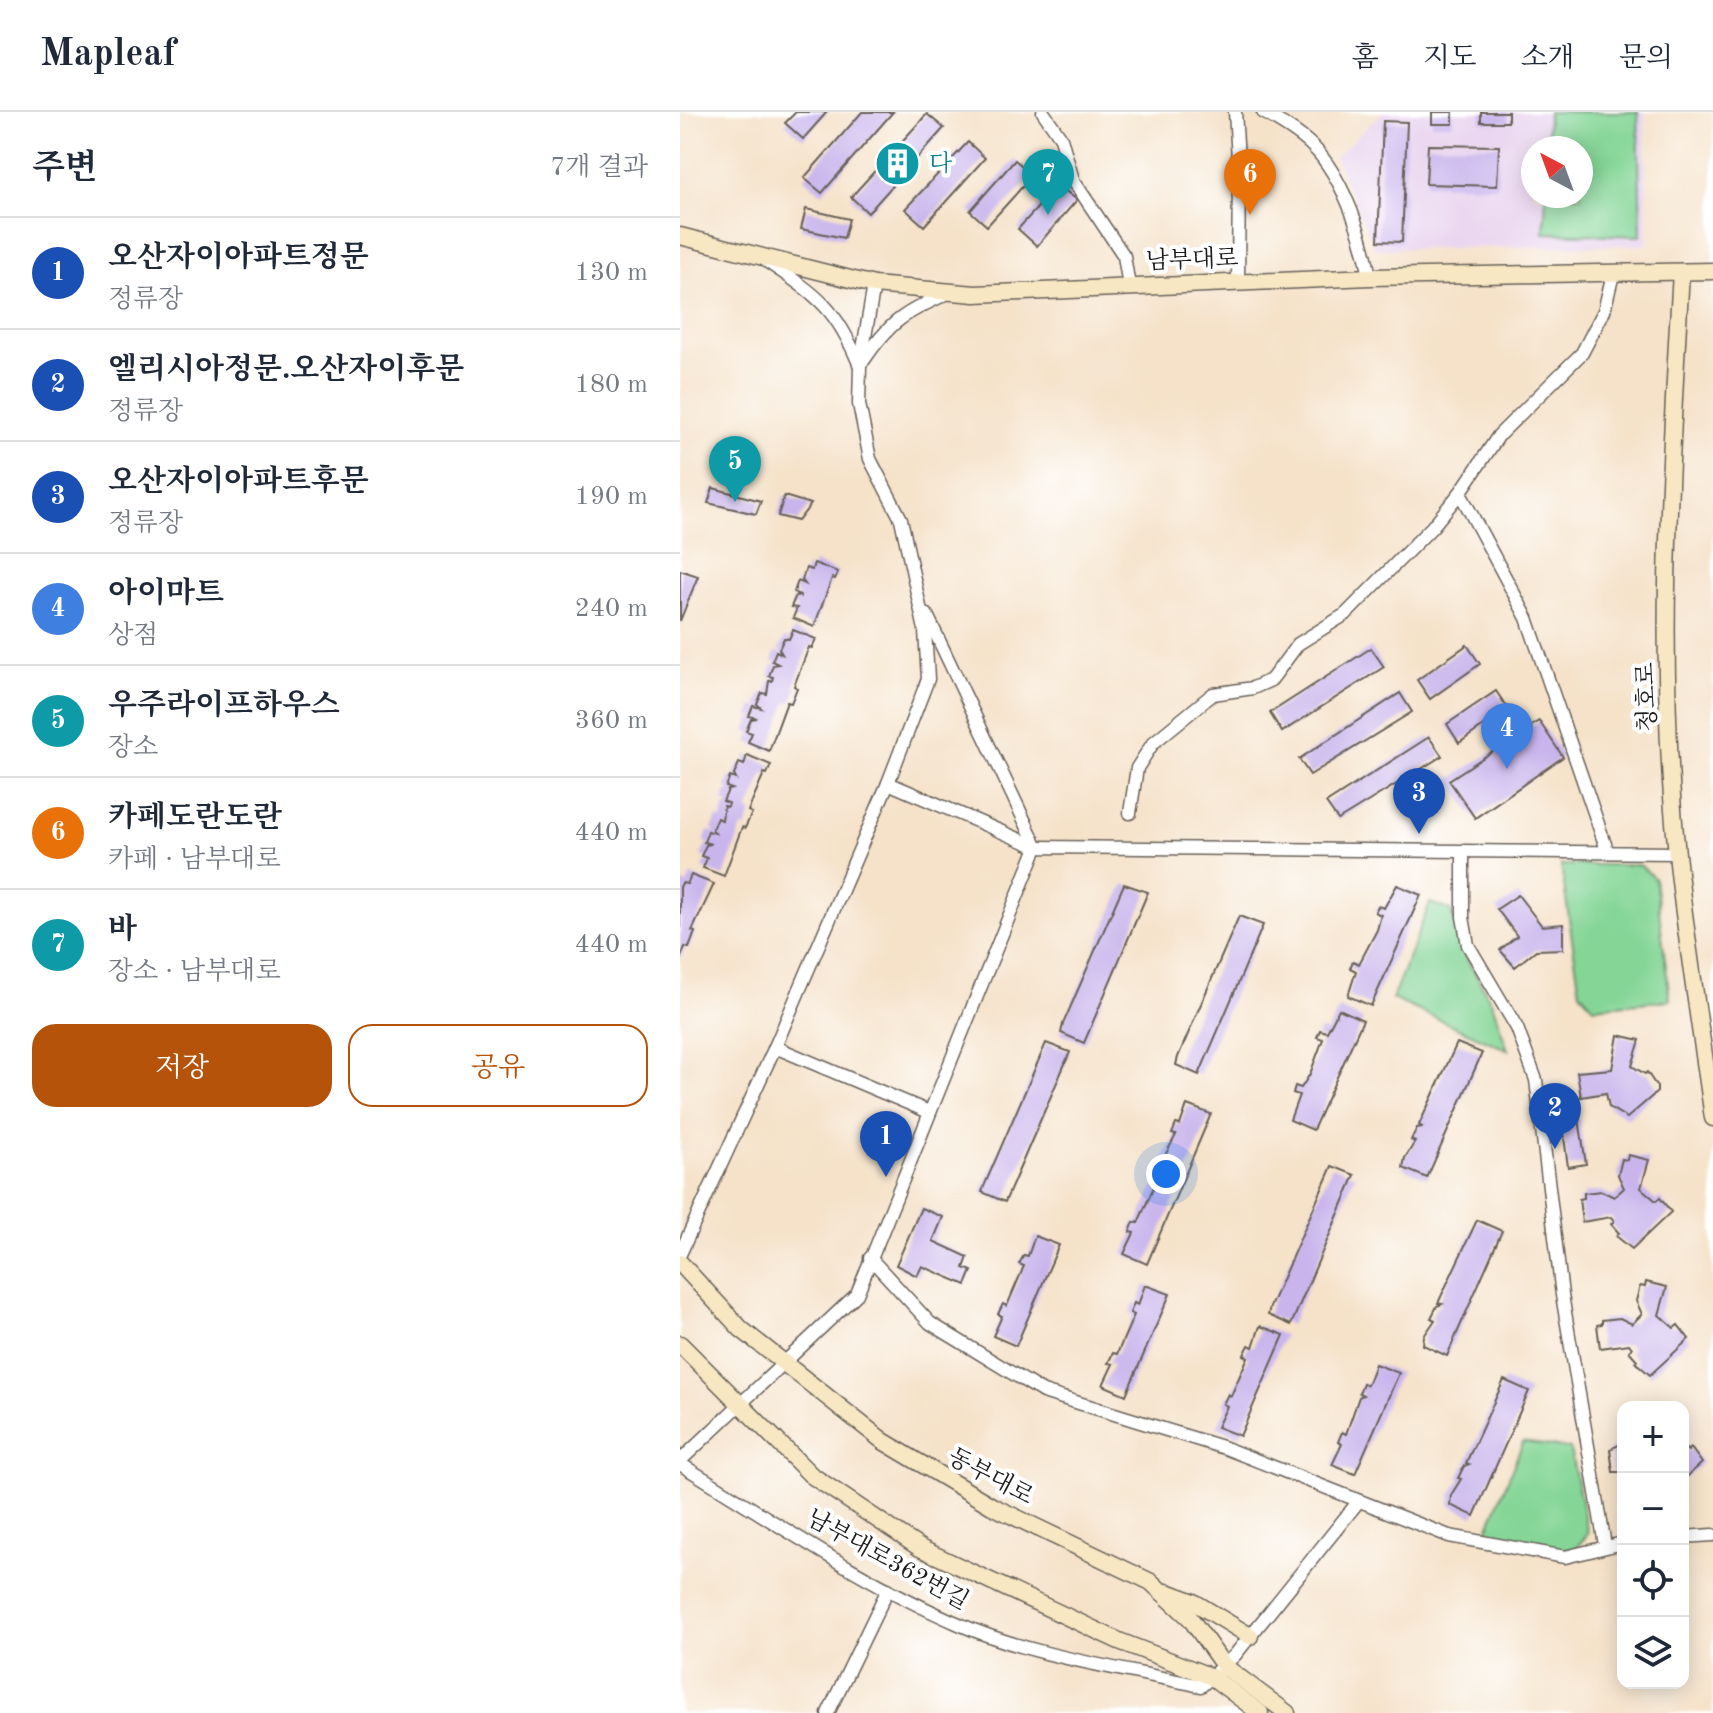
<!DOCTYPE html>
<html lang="ko">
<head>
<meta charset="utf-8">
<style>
	:root { --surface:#fff; --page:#f2f2f3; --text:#1f2937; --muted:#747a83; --line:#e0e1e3; --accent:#b45309 }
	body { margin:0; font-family:"Old Standard TT","Noto Serif KR",serif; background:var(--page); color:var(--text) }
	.controls { position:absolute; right:24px; bottom:24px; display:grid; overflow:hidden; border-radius:16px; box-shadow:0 4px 20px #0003 }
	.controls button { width:72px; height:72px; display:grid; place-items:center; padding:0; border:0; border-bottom:2px solid var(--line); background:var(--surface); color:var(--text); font:40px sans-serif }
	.compass { position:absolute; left:841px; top:24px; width:72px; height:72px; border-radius:50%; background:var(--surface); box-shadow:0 4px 20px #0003; rotate:319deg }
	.you { position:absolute; left:486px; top:1062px; width:28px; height:28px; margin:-20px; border:6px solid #fff; border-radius:50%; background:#1a73e8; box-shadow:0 0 0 12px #1a73e833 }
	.badge { display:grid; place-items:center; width:52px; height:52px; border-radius:50%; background:var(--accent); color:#fff; font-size:26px; font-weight:700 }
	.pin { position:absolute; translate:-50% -66px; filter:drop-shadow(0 2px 4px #0008) }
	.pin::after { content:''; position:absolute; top:42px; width:28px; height:24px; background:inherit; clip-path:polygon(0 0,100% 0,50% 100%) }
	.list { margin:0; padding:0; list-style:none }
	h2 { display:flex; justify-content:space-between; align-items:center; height:104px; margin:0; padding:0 32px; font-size:34px }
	h2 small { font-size:26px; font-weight:400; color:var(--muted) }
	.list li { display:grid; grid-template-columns:52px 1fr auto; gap:24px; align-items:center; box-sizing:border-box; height:112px; padding:0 32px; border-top:2px solid var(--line) }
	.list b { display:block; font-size:30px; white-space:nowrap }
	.list p { margin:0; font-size:26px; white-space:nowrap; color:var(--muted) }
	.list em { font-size:26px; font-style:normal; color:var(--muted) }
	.actions { display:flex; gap:16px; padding:24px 32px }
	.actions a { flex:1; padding:18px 0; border:2px solid var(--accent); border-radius:24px; text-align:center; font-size:28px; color:var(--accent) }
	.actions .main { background:var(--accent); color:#fff }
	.icon { flex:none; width:44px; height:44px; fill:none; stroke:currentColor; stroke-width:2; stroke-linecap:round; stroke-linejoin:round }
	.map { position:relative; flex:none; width:1033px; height:1601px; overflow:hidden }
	header { display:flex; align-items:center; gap:48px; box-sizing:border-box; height:112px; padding:0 40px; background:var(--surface); border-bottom:2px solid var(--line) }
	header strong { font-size:38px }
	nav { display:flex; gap:44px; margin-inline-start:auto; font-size:28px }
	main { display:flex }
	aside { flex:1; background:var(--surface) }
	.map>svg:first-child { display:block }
	.built { fill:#e8d2ee; fill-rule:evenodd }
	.green { fill:#84d596; stroke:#507859; stroke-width:2 }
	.building { fill:#c9b5ec }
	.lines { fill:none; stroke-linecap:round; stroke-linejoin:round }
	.street-casing { stroke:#686159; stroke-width:15 }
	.secondary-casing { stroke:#686159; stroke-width:19 }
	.street { stroke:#fff; stroke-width:12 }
	.secondary { stroke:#f7e8c3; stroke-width:16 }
	.labels { text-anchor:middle; stroke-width:8; stroke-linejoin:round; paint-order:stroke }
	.culture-label { font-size:24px; fill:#0d838f; stroke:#fff; text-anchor:start }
	.street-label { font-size:24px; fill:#1c1c1c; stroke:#fff }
</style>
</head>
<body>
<header>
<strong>Mapleaf</strong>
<nav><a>홈</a><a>지도</a><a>소개</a><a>문의</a></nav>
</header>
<main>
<aside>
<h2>주변<small>7개 결과</small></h2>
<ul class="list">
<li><span class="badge" style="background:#1a4fb4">1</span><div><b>오산자이아파트정문</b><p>정류장</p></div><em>130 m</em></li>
<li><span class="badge" style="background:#1a4fb4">2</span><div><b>엘리시아정문.오산자이후문</b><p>정류장</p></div><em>180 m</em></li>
<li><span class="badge" style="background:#1a4fb4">3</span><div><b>오산자이아파트후문</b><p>정류장</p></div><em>190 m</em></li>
<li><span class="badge" style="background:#3f7fe0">4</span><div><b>아이마트</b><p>상점</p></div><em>240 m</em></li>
<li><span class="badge" style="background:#0f9aa8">5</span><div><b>우주라이프하우스</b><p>장소</p></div><em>360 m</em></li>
<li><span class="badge" style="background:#e8710a">6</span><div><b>카페도란도란</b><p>카페 · 남부대로</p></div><em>440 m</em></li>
<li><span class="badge" style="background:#0f9aa8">7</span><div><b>바</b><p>장소 · 남부대로</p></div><em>440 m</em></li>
</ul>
<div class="actions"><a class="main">저장</a><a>공유</a></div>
</aside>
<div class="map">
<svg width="1033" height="1601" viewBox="0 0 1033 1601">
	<rect width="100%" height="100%" fill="#fff"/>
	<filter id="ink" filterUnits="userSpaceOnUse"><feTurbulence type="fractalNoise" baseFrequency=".0125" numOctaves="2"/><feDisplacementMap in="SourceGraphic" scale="16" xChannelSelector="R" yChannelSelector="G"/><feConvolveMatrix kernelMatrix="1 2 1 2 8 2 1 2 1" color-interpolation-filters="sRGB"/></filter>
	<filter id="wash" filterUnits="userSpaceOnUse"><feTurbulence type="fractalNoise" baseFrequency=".006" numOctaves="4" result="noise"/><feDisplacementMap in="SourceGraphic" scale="32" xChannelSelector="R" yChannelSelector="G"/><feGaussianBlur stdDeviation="1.8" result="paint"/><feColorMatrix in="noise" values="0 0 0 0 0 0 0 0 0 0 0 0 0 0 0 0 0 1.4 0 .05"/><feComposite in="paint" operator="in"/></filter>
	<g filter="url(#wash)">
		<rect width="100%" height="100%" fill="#f5e2c9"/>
		<path class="built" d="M703,0H965L967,133L695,137L655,45ZM853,36H901V84H853Z"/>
		<g class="green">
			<path d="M868,0H958L961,124L864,121L866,84H901V36H867Z"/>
			<path d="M881,753H960L975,767L990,888L914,895L900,880Z"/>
			<path d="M750,791L770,798L786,846L812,891L828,938L712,887Z"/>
			<path d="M843,1330L890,1337L908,1422L895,1437H862L806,1422Z"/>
		</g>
		<g id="blocks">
			<g class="building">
				<path d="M116,0H147L123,27L105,11Z"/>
				<path d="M182,0H213L142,81L124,66Z"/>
				<rect x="752" y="0" width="21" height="12"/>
				<rect x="801" y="0" width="27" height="10"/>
				<path d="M247,2L264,16L188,101L171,85Z"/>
				<path d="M703,9L727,10L722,130L698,129Z"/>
				<path d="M288,30L305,46L244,114L225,97Z"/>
				<path d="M748,33L819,34L817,74L746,72Z"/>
				<path d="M335,48L353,63L307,114L290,99Z"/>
				<path d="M378,73L397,88L357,134L338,117Z"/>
				<path d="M126,97L169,107L164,126L121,117Z"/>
				<path d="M33,376L81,389L76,402L28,391Z"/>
				<path d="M104,384L131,392L118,409L98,404Z"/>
				<path d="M134,451L158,460L155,467L152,466L134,515L113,506L117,496L111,495L116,483L121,485L114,480L118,469L125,472L122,468L126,456L132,458Z"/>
				<path d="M0,458L18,464L0,509Z"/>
				<path d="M113,518L136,527L132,536L129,535L114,574L117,576L111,591L107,590L89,639L68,630L72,621L66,619L71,607L77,606L69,604L73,594L81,596L77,592L82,581L87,582L89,569H92L93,565L89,564L93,553L98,552L92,549L96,539L102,542L99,537L104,526L109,527Z"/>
				<path d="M787,533L800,552L750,587L737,568Z"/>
				<path d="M691,536L704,555L602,620L590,601Z"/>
				<path d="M816,579L828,597L779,631L767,612Z"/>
				<path d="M720,581L732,600L630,663L619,647Z"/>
				<path d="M859,609L883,645L795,706L769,668Z"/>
				<path d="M749,625L762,644L658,708L646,691Z"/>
				<path d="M67,643L91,653L87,662L84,661L68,699L72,701L65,716L62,715L44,764L23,756L27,746L21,744L26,733L31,732L24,730L28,719L35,721L32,717L37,706L42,708L44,694L47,695L48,691L43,689L48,678L52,677L46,675L50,665L56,667L54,663L59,651L64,653Z"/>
				<path d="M11,763L34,772L12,819L15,820L9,836L5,835L0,848V775L2,771L7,772Z"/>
				<path d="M444,772L468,780L404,931L381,921L383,912Z"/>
				<path d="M717,773L741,783L691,894L668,884L676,859L670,856L673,849L679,852L697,818L701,803L695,800L698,794L704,796Z"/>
				<path d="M838,783L862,814L883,812V837L856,838L835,855L820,838L837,824L817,797Z"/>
				<path d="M559,804L583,813L519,963L496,953L498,945Z"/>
				<path d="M659,897L683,908L633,1018L610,1008L619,983L613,981L615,974L621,976L630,962L643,927L637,925L640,918L647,920Z"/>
				<path d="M938,923L960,928L952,954L965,962L967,960L977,975V980L947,1006L929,995L926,981L901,985L897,960L932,957Z"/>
				<path d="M366,931L390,940L325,1090L302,1080L305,1072Z"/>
				<path d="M777,931L802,941L747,1066L723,1056L725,1046L735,1030L731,1028L737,1016L742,1015L739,1013Z"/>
				<path d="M507,993L531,1002L467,1152L444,1142L454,1121L450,1120L454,1110L458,1111L475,1072L471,1070L475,1060L479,1062L482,1049L496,1023L492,1022L496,1012L500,1013Z"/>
				<path d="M899,1007L906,1052L888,1055L882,1010Z"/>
				<path d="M948,1043L969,1048L961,1076L976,1089L980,1086L991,1100L952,1137L936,1124L939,1121L931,1112L934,1109L931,1105L902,1110L899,1087L904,1086V1081L922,1079L934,1085L944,1076L938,1063L942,1047L947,1048Z"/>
				<path d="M652,1054L675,1063L611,1213L588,1203L590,1195Z"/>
				<path d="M241,1096L263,1105L253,1129L288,1145L284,1156L292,1159L286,1173L242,1154L237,1164L216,1153Z"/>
				<path d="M797,1108L822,1119L767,1244L743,1233L744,1224L755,1208L751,1206L757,1194L762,1192L758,1191Z"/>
				<path d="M355,1124L379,1133L336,1234L313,1224L322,1204L318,1202L323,1192L327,1194L344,1154L339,1152L344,1143L348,1144Z"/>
				<path d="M966,1170L987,1175L979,1203L994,1216L998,1213L1009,1227L970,1263L955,1250L957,1248L949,1239L952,1236L949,1232L920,1236L917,1213L922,1212V1208L940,1206L952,1212L962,1202L956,1189L960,1174L965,1175Z"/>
				<path d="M465,1173L490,1182L446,1283L423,1273L433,1252L428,1251L433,1241L437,1242L454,1203L450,1201L454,1191L458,1193Z"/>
				<path d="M580,1214L604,1223L560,1324L537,1315L547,1294L543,1292L548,1282L551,1284L568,1245L564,1243L569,1233L573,1235Z"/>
				<path d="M695,1252L719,1261L675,1362L652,1353L662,1332L658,1330L662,1320L666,1322L679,1285L683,1283L679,1281L683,1271L687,1273Z"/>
				<path d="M824,1268L849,1279L794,1404L770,1393L771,1383L781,1367L778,1366L784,1354L789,1352L786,1351Z"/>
				<path d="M943,1331V1360H933L930,1337Z"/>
				<path d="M1003,1334L1008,1339L1011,1336L1022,1351L1003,1368Z"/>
			</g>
		</g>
	</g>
	<g filter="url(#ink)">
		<use href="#blocks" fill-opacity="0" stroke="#686159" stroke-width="2"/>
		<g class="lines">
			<defs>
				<g id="street">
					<path d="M363,0L381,26L393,68L444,144L449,174"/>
					<path d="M555,0L559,62L558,169"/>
					<path d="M583,0C603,12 623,23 638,40C665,72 683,125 690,165"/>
					<path d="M86,149C138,184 156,195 180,254"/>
					<path d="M184,248C211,208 225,201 268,181"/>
					<path d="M247,503L357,735"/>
					<path d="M208,671L357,735"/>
					<path d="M450,701L457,656L473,631L533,582L573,576L591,568L618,532L666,502L752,415L780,381"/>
					<path d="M927,738L847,506L780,381L819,323L902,241L924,199L933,162"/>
					<path d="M783,741V805L788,833L837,916L856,968L882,1183L925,1433"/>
					<path d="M95,935L249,1000"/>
					<path d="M0,1142L95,935L208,671L248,567L245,518L221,407L190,347L179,292L180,254L194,173"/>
					<path d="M190,1146L250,1211L363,1280L545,1336L769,1424L885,1445L943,1431"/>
					<path d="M0,1349L177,1182L357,735L997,741"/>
					<path d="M0,1352C91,1407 181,1470 279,1512C354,1545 441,1556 521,1574L555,1543L678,1390"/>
					<path d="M1003,1425L1033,1423"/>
					<path d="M148,1601L208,1477"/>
				</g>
				<g id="secondary">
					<path d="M0,124L194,173L295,182L690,165L1033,159"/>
					<path d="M1001,160C990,351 977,552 997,742C1006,830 1021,918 1033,1006"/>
					<path d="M0,1151L61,1217L203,1329L312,1394L471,1470L510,1506L544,1554L607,1601"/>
					<path d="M0,1232L131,1363L240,1436L439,1529L532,1565L580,1601"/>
					<path d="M487,1480L514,1490L570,1524"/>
				</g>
			</defs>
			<use href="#street" class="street-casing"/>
			<use href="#secondary" class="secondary-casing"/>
			<use href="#street" class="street"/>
			<use href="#secondary" class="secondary"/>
		</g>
	</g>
	<defs>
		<symbol id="building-disc" viewBox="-11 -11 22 22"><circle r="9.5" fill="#0f9aa8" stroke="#fff"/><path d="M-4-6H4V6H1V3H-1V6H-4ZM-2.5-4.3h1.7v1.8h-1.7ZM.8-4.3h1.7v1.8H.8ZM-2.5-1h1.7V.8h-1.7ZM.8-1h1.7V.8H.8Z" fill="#fff"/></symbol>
	</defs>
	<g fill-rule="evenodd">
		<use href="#building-disc" x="192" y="26" width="51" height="51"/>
	</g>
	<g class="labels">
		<g class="culture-label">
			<text x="249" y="59">다</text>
		</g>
		<g class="street-label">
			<text transform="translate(512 147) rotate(-2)" y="8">남부대로</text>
			<text transform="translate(966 585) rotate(-92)" y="8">청호로</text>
			<text transform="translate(311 1364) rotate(28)" y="8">동부대로</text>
			<text transform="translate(208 1447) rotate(29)" y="8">남부대로362번길</text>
		</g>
	</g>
</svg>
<div class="controls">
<button>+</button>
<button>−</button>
<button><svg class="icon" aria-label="locate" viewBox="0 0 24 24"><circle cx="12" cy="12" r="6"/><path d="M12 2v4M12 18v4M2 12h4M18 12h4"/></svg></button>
<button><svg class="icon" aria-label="layers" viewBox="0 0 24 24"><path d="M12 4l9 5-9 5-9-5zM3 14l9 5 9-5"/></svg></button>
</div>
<svg class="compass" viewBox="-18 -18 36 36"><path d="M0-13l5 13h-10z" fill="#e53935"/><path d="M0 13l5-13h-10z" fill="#747a83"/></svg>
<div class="you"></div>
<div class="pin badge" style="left:206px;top:1065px;background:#1a4fb4">1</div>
<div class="pin badge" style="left:875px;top:1037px;background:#1a4fb4">2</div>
<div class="pin badge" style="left:739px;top:722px;background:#1a4fb4">3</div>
<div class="pin badge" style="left:827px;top:657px;background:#3f7fe0">4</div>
<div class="pin badge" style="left:55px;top:390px;background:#0f9aa8">5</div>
<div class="pin badge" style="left:570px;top:103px;background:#e8710a">6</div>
<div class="pin badge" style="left:368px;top:103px;background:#0f9aa8">7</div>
</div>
</main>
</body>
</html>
